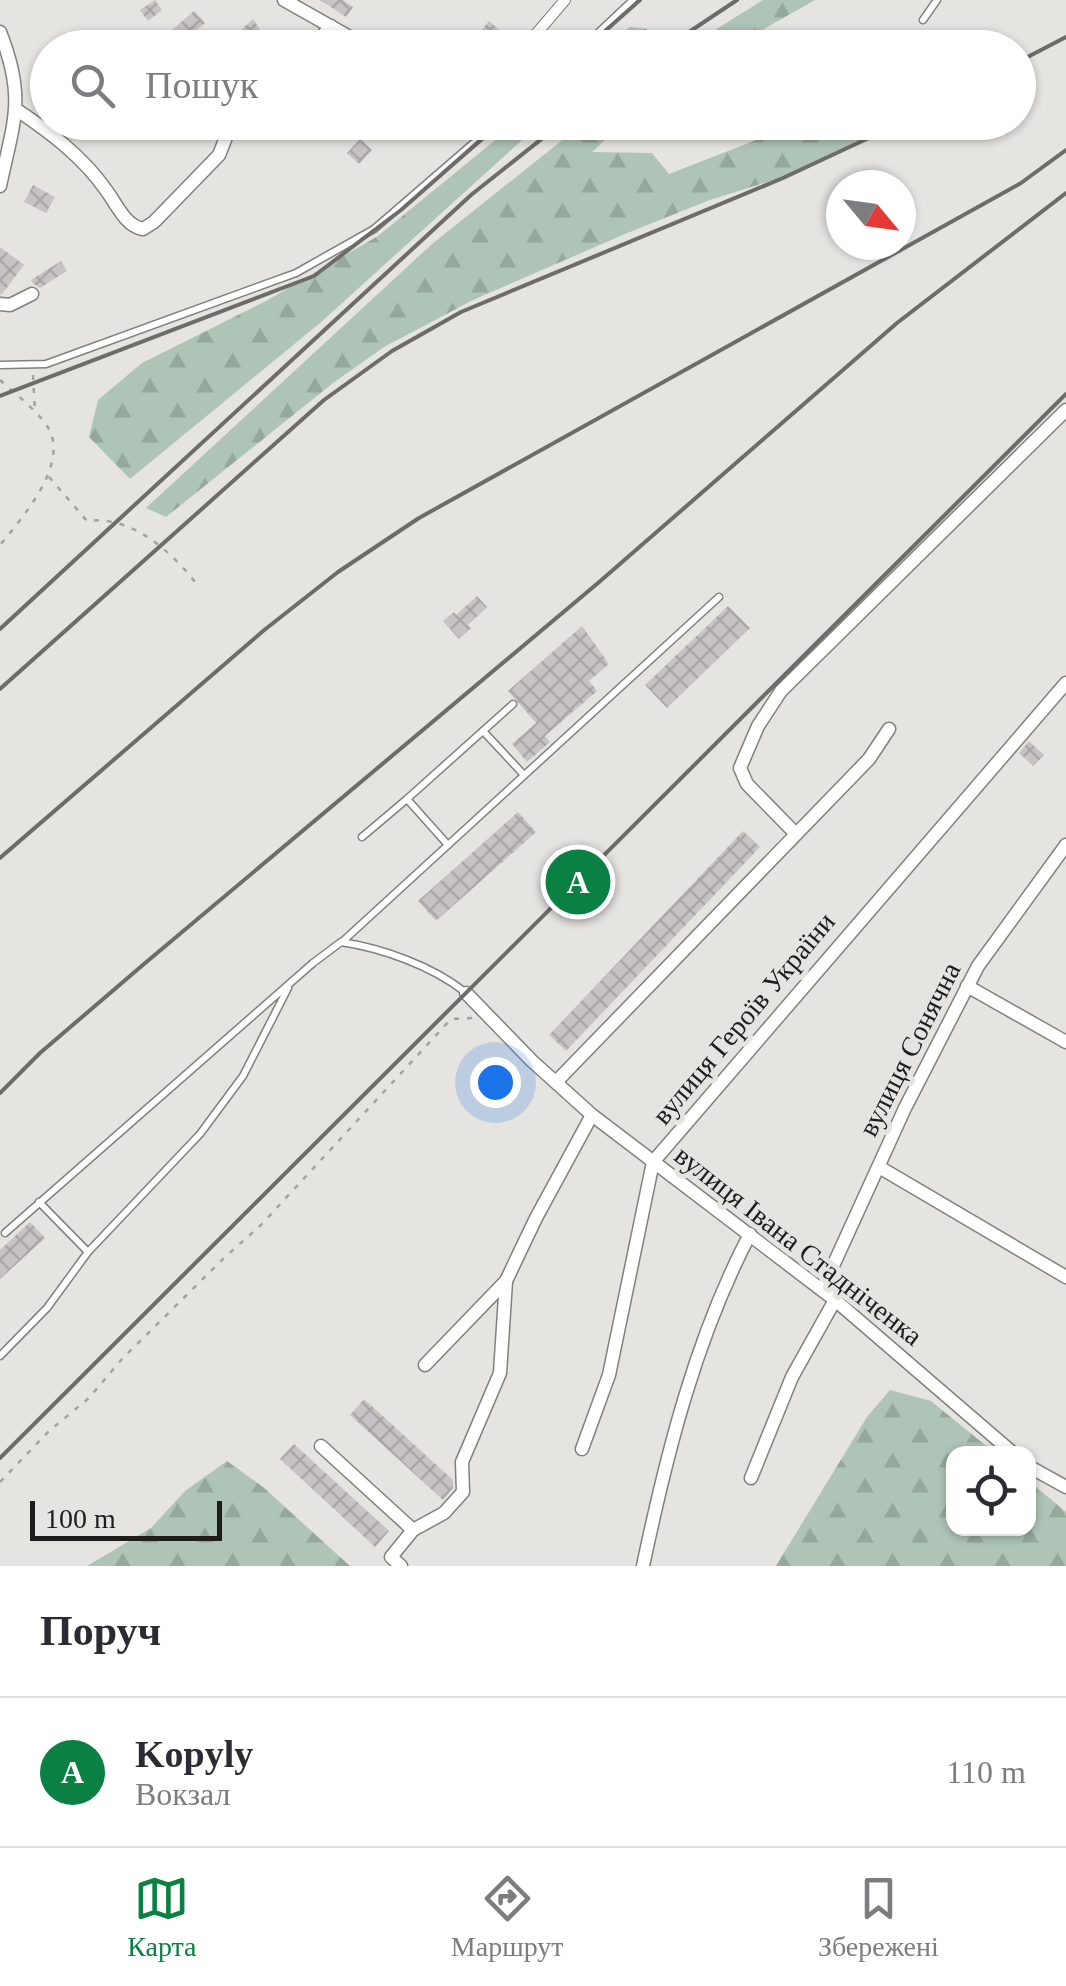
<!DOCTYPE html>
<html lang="uk">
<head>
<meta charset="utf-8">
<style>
	:root { --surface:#fff; --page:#f7f7f7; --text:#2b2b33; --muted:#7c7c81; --line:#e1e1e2; --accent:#0b8043 }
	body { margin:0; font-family:Georgia,serif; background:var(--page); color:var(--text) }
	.controls { position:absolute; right:30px; bottom:30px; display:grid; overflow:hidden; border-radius:20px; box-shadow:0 2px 8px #0004 }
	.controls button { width:90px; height:90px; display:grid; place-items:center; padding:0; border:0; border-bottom:2px solid var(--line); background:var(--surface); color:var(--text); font:50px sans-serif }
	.compass { position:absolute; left:826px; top:170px; width:90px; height:90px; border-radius:50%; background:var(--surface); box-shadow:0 2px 8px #0004; rotate:119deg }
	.scale { position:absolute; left:30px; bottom:25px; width:192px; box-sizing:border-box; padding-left:10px; border:5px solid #1e1d1c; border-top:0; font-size:28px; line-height:35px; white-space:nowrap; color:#1e1d1c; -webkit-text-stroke:8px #e5e4e0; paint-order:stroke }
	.you { position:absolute; left:495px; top:1082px; width:35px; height:35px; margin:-25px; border:8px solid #fff; border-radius:50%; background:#1a73e8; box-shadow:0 0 0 15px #1a73e833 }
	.badge { display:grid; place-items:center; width:65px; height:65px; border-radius:50%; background:var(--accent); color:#fff; font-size:32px; font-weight:700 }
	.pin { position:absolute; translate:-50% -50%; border:5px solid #fff; box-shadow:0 2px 10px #0006 }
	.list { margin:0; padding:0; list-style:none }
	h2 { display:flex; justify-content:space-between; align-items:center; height:130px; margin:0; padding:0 40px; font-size:42px }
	h2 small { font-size:32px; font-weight:400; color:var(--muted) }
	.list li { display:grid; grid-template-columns:65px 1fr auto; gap:30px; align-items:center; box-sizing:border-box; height:150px; padding:0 40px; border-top:2px solid var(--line) }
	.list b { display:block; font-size:38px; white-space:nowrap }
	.list p { margin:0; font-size:32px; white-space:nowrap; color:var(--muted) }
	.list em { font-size:32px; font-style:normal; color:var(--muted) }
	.icon { flex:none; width:55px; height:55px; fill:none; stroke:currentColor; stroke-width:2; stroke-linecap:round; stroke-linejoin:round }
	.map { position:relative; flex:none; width:1066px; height:1566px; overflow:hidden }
	.search { position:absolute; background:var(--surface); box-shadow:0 2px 8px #0004; left:30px; right:30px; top:30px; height:110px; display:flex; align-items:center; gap:25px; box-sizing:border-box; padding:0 35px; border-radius:55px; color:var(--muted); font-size:38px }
	.sheet { height:280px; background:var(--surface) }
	nav { display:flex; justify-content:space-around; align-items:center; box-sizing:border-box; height:140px; border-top:2px solid var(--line); background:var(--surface); font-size:28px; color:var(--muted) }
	nav a { display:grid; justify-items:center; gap:5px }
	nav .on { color:var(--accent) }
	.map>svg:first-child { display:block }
	.forest { fill:url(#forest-firs) }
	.building { fill:url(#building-cross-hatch) }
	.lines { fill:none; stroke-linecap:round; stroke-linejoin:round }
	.service-casing { stroke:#81807c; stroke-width:9 }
	.pedestrian-casing { stroke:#81807c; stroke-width:12 }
	.minor-casing { stroke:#81807c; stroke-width:15 }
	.path { stroke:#a3a29f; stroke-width:2.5; stroke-dasharray:5 8; stroke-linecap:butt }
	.service { stroke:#fff; stroke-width:6 }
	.pedestrian { stroke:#fff; stroke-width:10 }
	.minor { stroke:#fff; stroke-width:12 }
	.rail { stroke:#6d6c69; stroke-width:4 }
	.labels { text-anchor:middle; stroke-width:10; stroke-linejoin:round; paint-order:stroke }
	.street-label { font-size:28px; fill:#1e1d1c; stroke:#e5e4e0 }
</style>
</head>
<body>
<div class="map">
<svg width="1066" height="1566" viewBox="0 0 1066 1566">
	<defs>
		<pattern id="forest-firs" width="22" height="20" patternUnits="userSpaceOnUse" patternTransform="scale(2.5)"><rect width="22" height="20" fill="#aec4b6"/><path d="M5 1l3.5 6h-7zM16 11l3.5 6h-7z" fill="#95a89c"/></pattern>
		<pattern id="building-cross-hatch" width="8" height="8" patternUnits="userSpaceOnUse" patternTransform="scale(2.5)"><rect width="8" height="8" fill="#c7c3c5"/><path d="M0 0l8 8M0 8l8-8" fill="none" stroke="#aaa7a9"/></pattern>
	</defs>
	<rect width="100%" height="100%" fill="#e5e4e0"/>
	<g class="forest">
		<path d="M763,0H815L732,47H688Z"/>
		<path d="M630,27L648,29L627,47H605Z"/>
		<path d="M585,122L623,123L592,152L652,153L669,174L800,123H902L789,175L707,201L625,234L473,300L384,347L333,383L166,517L146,508L432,244Z"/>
		<path d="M516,123H541L320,323L130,479L89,437L98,400L142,363L266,301L378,236Z"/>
		<path d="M890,1390L931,1401L995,1453L954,1454V1528H1028L1029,1481L1066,1512V1566H776L867,1417Z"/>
		<path d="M227,1461L263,1487L350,1566H87L151,1528L185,1491Z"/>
	</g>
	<g class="building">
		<path d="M155,0L162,10L148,21L140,10Z"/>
		<path d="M320,0H343L353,7L346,17Z"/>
		<path d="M194,11L205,23L177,48H151Z"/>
		<path d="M253,19L261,31L278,48H255L240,31Z"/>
		<path d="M489,21L503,33L494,45L479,34Z"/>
		<path d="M360,139L372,150L359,164L347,153Z"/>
		<path d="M33,185L55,197L46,213L24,202Z"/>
		<path d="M0,247L24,265L2,294H0Z"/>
		<path d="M61,261L67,271L40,288L34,284L31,280Z"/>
		<path d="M477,596L487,607L468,625L471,628L459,639L443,621L454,612L456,615Z"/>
		<path d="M728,606L750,628L667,708L645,685Z"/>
		<path d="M582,626L609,664L589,681L597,691L545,736L550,742L527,762L512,744L536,723L508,691Z"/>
		<path d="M1029,741L1044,755L1033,766L1019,753Z"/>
		<path d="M518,812L536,832L436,921L418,901Z"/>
		<path d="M743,831L760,847L566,1051L549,1035Z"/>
		<path d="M30,1222L45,1238L0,1279V1250Z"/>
		<path d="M364,1399L453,1480V1488L443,1500L350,1415Z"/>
		<path d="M294,1444L389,1531L375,1547L280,1459Z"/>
	</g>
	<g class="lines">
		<defs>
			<g id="service">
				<path d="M923,20L937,0"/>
				<path d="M582,48L633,0"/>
				<path d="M0,365L46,364L296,273L374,229L498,122"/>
				<path d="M483,731L524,775"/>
				<path d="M407,799L513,704"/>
				<path d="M362,837L407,799L448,845"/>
				<path d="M342,942L719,597"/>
				<path d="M5,1233L313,963L341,942C382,948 432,966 465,992"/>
				<path d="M88,1252L200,1134L243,1076L288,988"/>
				<path d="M0,1356L47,1308L88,1252L39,1202"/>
			</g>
			<path id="pedestrian" d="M524,48L565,0"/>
			<g id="minor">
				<path d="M284,0L369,48"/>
				<path d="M0,32C26,98 14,120 0,186"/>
				<path d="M312,48L331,26"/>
				<path d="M17,110C50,132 83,157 106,190C116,203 125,226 143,229L154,222L219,155L232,122"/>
				<path d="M0,304L10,305L32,294"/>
				<path d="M796,834L747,784L740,768L758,726L781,691L1066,410"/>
				<path d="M967,986L1066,1042"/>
				<path d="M466,993L532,1061L592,1115L835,1300L1014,1454"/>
				<path d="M556,1082L869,759L889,729"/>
				<path d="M879,1167L1066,1277"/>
				<path d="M822,1290L905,1108L978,966L1066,845"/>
				<path d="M425,1365L506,1281L536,1218L592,1115"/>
				<path d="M321,1446L413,1530L391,1557L401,1566"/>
				<path d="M582,1449L609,1375L653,1162L1066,683"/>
				<path d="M1028,1466L1066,1487"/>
				<path d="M751,1478L792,1377L835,1300"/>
				<path d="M413,1530L444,1513L463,1492L462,1462L500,1373L506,1281"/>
				<path d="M643,1566C667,1452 696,1337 750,1234"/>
			</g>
		</defs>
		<use href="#service" class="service-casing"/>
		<use href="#pedestrian" class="pedestrian-casing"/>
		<use href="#minor" class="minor-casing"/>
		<g class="path">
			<path d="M33,375L35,412"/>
			<path d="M0,380C14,393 33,407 45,423C74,460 22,518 0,545"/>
			<path d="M49,477L87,521C133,515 173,553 199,587"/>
			<path d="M0,1482L49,1431L89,1398L122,1359L224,1258L261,1225L451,1019L473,1018"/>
		</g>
		<use href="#service" class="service"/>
		<use href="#pedestrian" class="pedestrian"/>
		<use href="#minor" class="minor"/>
		<g class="rail">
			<path d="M586,48L640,0"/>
			<path d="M665,48L737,0"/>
			<path d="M1018,62L1066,37"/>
			<path d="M0,396L314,276L401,210L501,122"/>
			<path d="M0,629L471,195L563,122"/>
			<path d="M0,689L324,400L392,351L461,312L783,178L903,122"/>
			<path d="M0,858L263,631L338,572L419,518L1021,183L1066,150"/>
			<path d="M0,1093L40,1053L144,964L598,583L897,323L1066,193"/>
			<path d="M0,1458L1066,394"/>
		</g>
	</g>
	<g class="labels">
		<g class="street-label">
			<text transform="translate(743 1018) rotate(-50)" y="10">вулиця Героїв України</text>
			<text transform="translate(909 1049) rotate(-63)" y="10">вулиця Сонячна</text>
			<text transform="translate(799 1245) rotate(38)" y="10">вулиця Івана Стадніченка</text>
		</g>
	</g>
</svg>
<div class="controls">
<button><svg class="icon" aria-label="locate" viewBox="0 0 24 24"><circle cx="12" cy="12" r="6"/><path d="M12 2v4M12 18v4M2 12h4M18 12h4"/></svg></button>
</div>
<svg class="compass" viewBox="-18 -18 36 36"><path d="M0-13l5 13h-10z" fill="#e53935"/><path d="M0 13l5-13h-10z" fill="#7c7c81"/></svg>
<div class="scale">100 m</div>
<div class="you"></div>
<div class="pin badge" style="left:578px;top:882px">A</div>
<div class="search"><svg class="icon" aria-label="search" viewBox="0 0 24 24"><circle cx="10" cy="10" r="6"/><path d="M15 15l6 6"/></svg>Пошук</div>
</div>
<section class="sheet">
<h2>Поруч<small></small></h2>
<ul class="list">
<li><span class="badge">A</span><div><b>Kopyly</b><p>Вокзал</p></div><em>110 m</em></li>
</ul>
</section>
<nav>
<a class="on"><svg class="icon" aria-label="map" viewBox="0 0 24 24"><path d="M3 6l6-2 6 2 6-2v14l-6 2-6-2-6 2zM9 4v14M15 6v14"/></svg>Карта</a>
<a><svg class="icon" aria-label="directions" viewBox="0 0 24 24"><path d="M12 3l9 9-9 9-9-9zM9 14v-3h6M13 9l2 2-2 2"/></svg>Маршрут</a>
<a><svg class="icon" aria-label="saved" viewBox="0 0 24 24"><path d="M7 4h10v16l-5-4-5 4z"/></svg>Збережені</a>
</nav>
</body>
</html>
